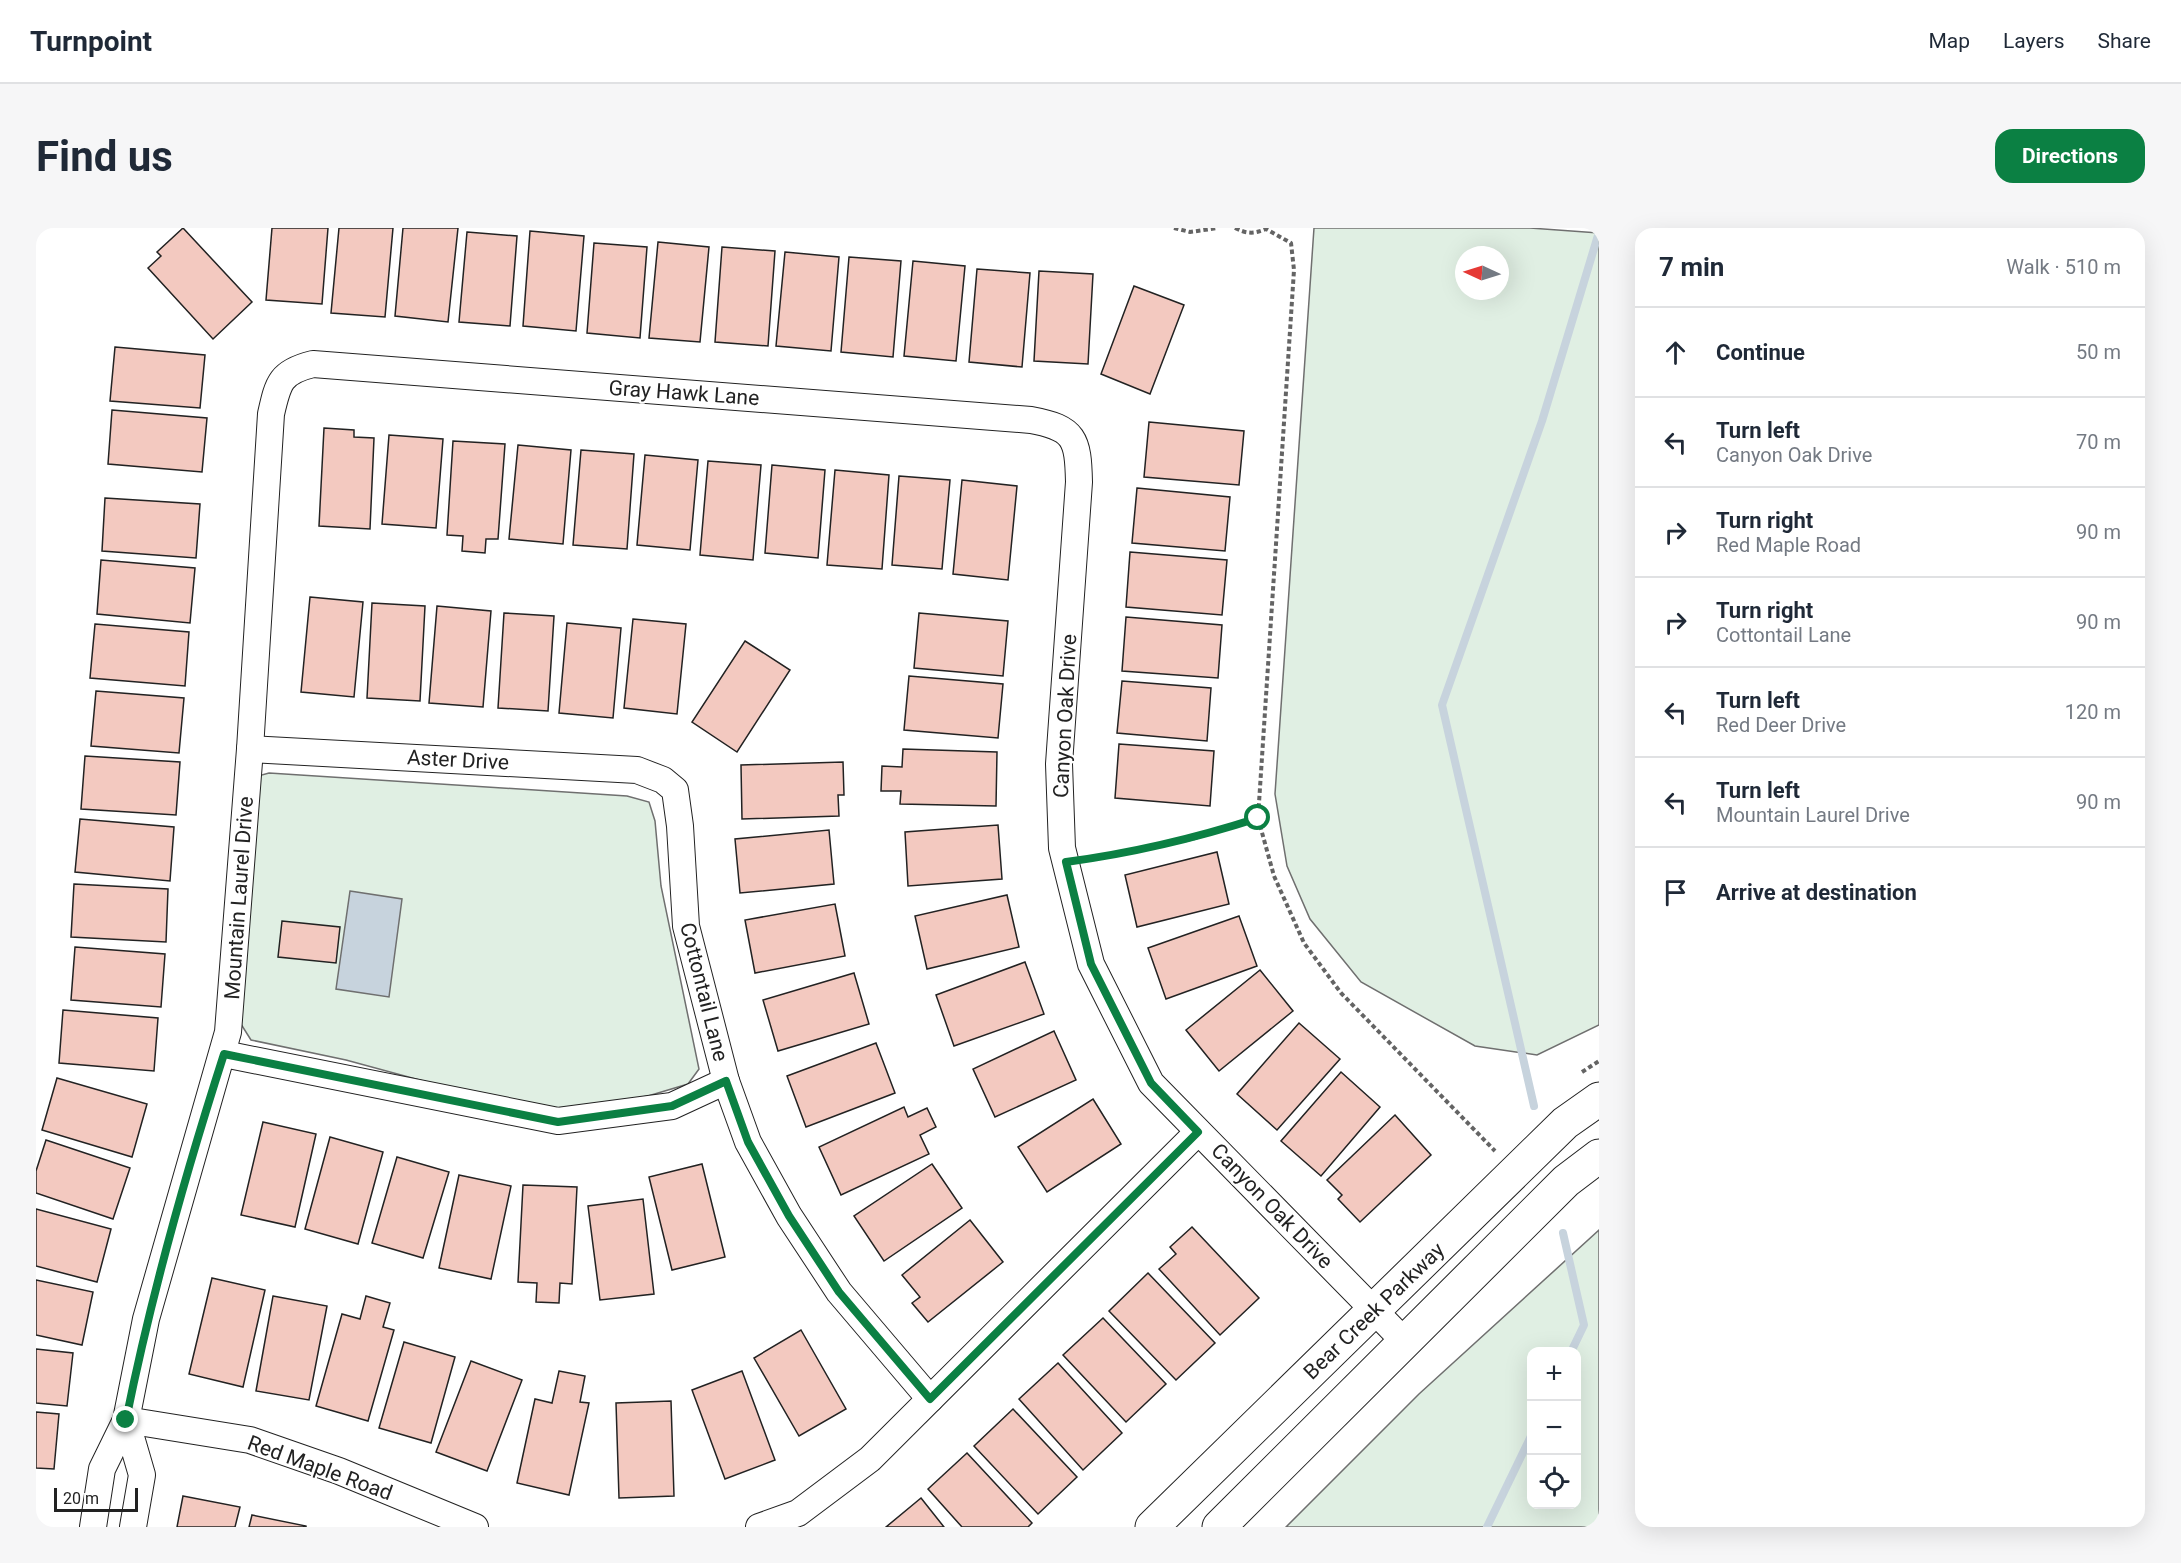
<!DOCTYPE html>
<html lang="en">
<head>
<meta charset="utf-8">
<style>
	:root { --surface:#fff; --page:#f6f6f7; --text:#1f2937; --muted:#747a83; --line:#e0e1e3; --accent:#0b8043 }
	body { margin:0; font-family:Roboto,sans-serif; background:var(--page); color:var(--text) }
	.controls { position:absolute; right:18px; bottom:18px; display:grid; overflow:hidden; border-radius:12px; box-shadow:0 6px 24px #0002 }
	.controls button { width:54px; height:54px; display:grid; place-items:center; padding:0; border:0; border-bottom:2px solid var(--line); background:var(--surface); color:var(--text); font:30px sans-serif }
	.compass { position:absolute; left:1419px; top:18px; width:54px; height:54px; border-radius:50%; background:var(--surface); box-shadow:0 6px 24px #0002; rotate:274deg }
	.scale { position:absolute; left:18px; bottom:15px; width:84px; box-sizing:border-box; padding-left:6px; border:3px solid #222; border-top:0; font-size:16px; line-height:21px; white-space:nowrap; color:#222; -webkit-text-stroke:4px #fff; paint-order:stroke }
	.stop { position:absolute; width:18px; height:18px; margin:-14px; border:4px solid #0b8043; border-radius:50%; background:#fff }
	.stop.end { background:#0b8043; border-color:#fff; box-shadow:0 2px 6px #0008 }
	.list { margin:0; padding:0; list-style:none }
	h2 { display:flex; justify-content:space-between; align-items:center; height:78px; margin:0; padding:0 24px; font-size:26px }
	h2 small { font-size:20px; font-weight:400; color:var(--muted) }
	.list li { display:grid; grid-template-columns:39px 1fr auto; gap:18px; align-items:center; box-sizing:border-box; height:90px; padding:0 24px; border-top:2px solid var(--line) }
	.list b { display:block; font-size:22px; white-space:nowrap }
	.list p { margin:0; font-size:20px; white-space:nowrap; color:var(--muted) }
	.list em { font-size:20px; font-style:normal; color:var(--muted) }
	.icon { flex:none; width:33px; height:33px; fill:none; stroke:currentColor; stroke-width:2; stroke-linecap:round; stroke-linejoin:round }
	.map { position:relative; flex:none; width:1563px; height:1299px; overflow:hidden; border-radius:18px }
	header { display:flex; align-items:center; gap:36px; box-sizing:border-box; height:84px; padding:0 30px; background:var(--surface); border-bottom:2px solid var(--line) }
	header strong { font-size:28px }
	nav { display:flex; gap:33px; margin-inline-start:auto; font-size:21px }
	.intro { display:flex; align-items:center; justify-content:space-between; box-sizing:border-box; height:144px; padding:0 36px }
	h1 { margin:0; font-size:42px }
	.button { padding:15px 27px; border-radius:18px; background:var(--accent); color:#fff; font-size:21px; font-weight:700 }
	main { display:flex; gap:36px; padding:0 36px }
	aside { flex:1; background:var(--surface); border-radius:18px; box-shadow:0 6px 24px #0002 }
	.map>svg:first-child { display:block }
	.green { fill:#e0efe3; stroke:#6f6f6f; stroke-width:1.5; fill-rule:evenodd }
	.water { fill:#c7d3dd; stroke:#6f6f6f; stroke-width:1.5 }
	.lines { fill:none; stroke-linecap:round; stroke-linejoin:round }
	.stream { stroke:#c7d3dd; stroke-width:8 }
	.building { fill:#f3c9c0; stroke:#222; stroke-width:1.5 }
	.street-casing { stroke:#222; stroke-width:28 }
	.secondary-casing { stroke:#222; stroke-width:35 }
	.path { stroke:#646464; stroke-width:4; stroke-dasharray:4.5 3; stroke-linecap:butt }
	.street { stroke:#fff; stroke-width:26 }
	.secondary { stroke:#fff; stroke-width:33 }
	.route { stroke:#0b8043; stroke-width:8 }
	.labels { text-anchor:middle; stroke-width:4.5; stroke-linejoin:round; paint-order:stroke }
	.street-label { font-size:21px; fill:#222; stroke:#fff }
</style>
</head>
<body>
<header>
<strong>Turnpoint</strong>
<nav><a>Map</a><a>Layers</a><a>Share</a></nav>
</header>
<div class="intro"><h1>Find us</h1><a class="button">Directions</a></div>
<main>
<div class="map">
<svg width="1563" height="1299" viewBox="0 0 1563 1299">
	<rect width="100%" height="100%" fill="#fff"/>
	<g class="green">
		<path d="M1278,0H1494L1563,5V797L1501,827L1439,818L1325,754L1274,691L1251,638L1239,566ZM1428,27H1464V63H1428Z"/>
		<path d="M233,545L591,568L613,574L619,593L625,658L663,841L652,856L612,868L522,885L457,872L310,832L215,812L203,793L222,548Z"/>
		<path d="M1563,1002V1299H1250L1383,1166ZM1496,1124H1540V1276H1496Z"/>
	</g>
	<path class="water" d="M314,663L366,671L353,769L300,761Z"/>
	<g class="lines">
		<g class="stream">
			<path d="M1498,878L1406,477L1506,193L1563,4"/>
			<path d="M1527,1005L1548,1097L1535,1124"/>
			<path d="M1451,1299L1496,1206"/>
		</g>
	</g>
	<g class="building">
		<path d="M147,0L216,74L177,111L112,40L125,28L121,24Z"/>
		<path d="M236,0H292L286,76L230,72Z"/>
		<path d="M303,0H357L349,89L295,85Z"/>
		<path d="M367,0H422L412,94L359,88Z"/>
		<path d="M494,3L548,8L540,103L487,98Z"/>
		<path d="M431,4L481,8L474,98L423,94Z"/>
		<path d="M622,14L673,19L664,114L613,110Z"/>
		<path d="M558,15L611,19L604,110L551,105Z"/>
		<path d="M686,19L739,23L732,118L679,114Z"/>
		<path d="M749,24L803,29L795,123L740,118Z"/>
		<path d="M813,29L865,33L857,129L805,124Z"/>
		<path d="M877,33L929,38L920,133L868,128Z"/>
		<path d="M941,41L994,45L986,139L933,134Z"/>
		<path d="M1003,43L1057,46L1052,136L998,133Z"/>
		<path d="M1098,58L1148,77L1114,166L1065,146Z"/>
		<path d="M79,119L169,127L164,180L74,173Z"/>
		<path d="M76,182L171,190L166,244L72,236Z"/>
		<path d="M1113,194L1208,203L1203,257L1108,249Z"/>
		<path d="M288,200L318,202V209L338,210L334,301L283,298Z"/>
		<path d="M353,207L407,211L400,300L346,296Z"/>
		<path d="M417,213L469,216L462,311H450L449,325L426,323L427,308L411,307Z"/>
		<path d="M482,217L535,222L527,316L473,311Z"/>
		<path d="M545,222L598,226L591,321L537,317Z"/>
		<path d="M609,227L662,232L654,322L601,317Z"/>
		<path d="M672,233L725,237L717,332L664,327Z"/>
		<path d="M736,237L789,242L782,330L729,325Z"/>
		<path d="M799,242L853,247L846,341L791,337Z"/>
		<path d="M863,248L914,252L906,341L856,337Z"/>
		<path d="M926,252L981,258L972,352L917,346Z"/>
		<path d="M1101,260L1194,269L1189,323L1096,315Z"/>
		<path d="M69,270L164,276L160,330L66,323Z"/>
		<path d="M1094,324L1191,332L1186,387L1090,379Z"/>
		<path d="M65,332L159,340L154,395L61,386Z"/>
		<path d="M274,369L327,374L318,469L265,464Z"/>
		<path d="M336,375L389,378L384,473L331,470Z"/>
		<path d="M401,378L455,383L447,479L393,475Z"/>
		<path d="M468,385L518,388L512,483L462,480Z"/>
		<path d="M883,385L972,393L967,448L878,440Z"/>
		<path d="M1090,389L1186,397L1182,450L1086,443Z"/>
		<path d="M597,391L650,396L641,486L588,480Z"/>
		<path d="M531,395L585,400L577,490L523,485Z"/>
		<path d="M59,396L153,404L149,458L54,450Z"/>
		<path d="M709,413L754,442L701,524L656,494Z"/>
		<path d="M873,448L967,456L962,510L868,502Z"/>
		<path d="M1086,453L1175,460L1171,513L1081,505Z"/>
		<path d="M60,463L148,470L143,525L55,518Z"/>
		<path d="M1083,516L1178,523L1174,578L1079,570Z"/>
		<path d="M867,521L961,524L960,578L864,576L865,563H845L846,538L866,539Z"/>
		<path d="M49,528L144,534L140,587L45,581Z"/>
		<path d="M807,534L808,567H802L803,588L706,591L705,537Z"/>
		<path d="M44,591L138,599L134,653L39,644Z"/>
		<path d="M962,597L966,651L872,658L869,604Z"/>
		<path d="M793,602L798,656L704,665L699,611Z"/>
		<path d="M1181,624L1193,676L1101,699L1089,647Z"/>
		<path d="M38,656L132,661L130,714L35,709Z"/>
		<path d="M971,667L983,719L891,741L879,688Z"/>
		<path d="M799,676L809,728L719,745L709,692Z"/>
		<path d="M1203,688L1221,738L1130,771L1112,720Z"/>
		<path d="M246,693L304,699L300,735L242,729Z"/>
		<path d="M39,719L129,726L125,779L35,772Z"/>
		<path d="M989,734L1008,786L918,818L900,767Z"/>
		<path d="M1224,742L1257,783L1183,843L1150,802Z"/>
		<path d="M818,745L833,796L742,823L727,772Z"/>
		<path d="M27,782L122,790L118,843L23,835Z"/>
		<path d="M1263,795L1304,831L1241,902L1201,866Z"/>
		<path d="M1018,803L1040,852L959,889L937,841Z"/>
		<path d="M840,815L859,865L770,899L751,848Z"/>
		<path d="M1305,844L1344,879L1285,948L1245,913Z"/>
		<path d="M21,850L111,876L96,929L6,902Z"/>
		<path d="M1057,871L1085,916L1011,964L982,919Z"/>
		<path d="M868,879L872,889L891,880L900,899L884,907L893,926L805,967L783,919Z"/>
		<path d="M1359,887L1395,927L1324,994L1302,971L1306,967L1291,952Z"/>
		<path d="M227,894L280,906L259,999L205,987Z"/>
		<path d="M294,909L347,924L322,1016L269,1001Z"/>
		<path d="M10,912L94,940L77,991L0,965V943Z"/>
		<path d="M361,929L413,944L387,1030L336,1015Z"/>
		<path d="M666,936L689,1029L636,1042L613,949Z"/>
		<path d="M896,936L926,980L848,1033L818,988Z"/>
		<path d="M423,947L475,958L455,1051L403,1040Z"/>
		<path d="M487,957L541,959L536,1056L524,1055L523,1075L500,1074L501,1055L482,1054Z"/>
		<path d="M607,971L618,1066L564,1072L552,978Z"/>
		<path d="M0,981L75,1001L61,1054L0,1038Z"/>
		<path d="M934,992L967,1034L892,1094L876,1075L884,1069L866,1047Z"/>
		<path d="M1156,999L1223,1070L1184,1107L1123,1041L1140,1026L1134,1019Z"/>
		<path d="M1112,1045L1179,1115L1140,1152L1073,1083Z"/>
		<path d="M176,1050L229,1062L207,1159L153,1146Z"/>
		<path d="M0,1052L57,1064L46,1117L0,1107Z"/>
		<path d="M237,1068L291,1078L273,1172L220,1163Z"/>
		<path d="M330,1068L354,1075L347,1099L358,1102L332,1193L280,1178L306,1086L324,1091Z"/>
		<path d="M1067,1090L1130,1156L1090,1194L1027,1127Z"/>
		<path d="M765,1102L810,1181L763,1208L718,1130Z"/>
		<path d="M368,1114L419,1129L395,1215L343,1200Z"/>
		<path d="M0,1121L37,1125L31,1178L0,1175Z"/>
		<path d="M435,1133L486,1152L451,1243L400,1224Z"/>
		<path d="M1022,1135L1086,1205L1047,1242L983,1171Z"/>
		<path d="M523,1143L549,1148L544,1174L553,1175L533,1267L481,1255L499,1171L516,1175Z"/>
		<path d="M706,1143L739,1232L689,1251L656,1162Z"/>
		<path d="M635,1173L638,1268L583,1270L580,1175Z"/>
		<path d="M977,1181L1041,1249L1002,1286L938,1218Z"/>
		<path d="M0,1184L23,1186L18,1241L0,1240Z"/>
		<path d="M931,1225L996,1295L992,1299H926L892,1261Z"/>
		<path d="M147,1268L204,1279L199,1299H141Z"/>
		<path d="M885,1270L908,1299H850Z"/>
		<path d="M216,1287L270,1298V1299H213Z"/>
	</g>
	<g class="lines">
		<defs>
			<g id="street">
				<path d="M214,521L601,542L627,552L639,562L644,598L650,698L690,853L712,914L753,988L803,1064L894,1171"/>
				<path d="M188,826L522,893L636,878L690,853"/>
				<path d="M90,1192L214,1212L303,1243L439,1299"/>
				<path d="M90,1192L106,1247L97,1299"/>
				<path d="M57,1299L66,1241L90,1192L110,1091L192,804L214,521L235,186C242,155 244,144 277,136L995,192C1039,200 1042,211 1043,254L1023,536L1026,620L1055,736L1115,855L1369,1114"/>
				<path d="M723,1299L762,1285L834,1231L1162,904"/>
			</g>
			<g id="secondary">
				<path d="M1116,1299L1529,895L1563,871"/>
				<path d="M1183,1299L1530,953L1563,928"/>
			</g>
		</defs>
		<use href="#street" class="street-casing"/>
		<use href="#secondary" class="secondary-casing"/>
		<g class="path">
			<path d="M1138,0L1154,4L1182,0"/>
			<path d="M1199,0C1211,6 1218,6 1230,1L1255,15L1258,42L1222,590L1238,648L1268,715L1305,765L1459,923"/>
			<path d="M1054,631L1156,611L1222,590"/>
			<path d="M1546,844L1563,833"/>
		</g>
		<use href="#street" class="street"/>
		<use href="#secondary" class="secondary"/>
	</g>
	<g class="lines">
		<path class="route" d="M90,1192C115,1068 149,947 188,826L522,894L636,878L690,853L712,914L753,988L803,1064L894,1171L1162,904L1115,855L1055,736L1030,634C1097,625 1157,611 1222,590"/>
	</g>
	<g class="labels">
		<g class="street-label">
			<text transform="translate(648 165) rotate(4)" y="7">Gray Hawk Lane</text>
			<text transform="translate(1029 488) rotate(-87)" y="7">Canyon Oak Drive</text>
			<text transform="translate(422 532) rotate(3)" y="7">Aster Drive</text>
			<text transform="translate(203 670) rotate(-86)" y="7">Mountain Laurel Drive</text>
			<text transform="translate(668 764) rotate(76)" y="7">Cottontail Lane</text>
			<text transform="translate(1236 978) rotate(46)" y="7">Canyon Oak Drive</text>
			<text transform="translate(1338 1083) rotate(-44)" y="7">Bear Creek Parkway</text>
			<text transform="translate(284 1240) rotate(20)" y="7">Red Maple Road</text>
		</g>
	</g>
</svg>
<div class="controls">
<button>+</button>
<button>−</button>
<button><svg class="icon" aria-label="locate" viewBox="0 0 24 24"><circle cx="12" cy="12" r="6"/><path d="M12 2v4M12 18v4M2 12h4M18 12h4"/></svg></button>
</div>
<svg class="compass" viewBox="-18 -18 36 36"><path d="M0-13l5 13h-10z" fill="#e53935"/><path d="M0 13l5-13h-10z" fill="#747a83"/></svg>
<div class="scale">20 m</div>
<div class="stop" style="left:1222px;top:590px"></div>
<div class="stop end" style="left:90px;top:1192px"></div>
</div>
<aside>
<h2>7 min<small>Walk · 510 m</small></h2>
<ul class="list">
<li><svg class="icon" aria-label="ahead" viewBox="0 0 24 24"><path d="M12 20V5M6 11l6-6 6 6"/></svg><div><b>Continue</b></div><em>50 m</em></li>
<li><svg class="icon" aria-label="left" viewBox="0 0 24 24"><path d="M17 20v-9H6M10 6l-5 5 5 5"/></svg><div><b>Turn left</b><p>Canyon Oak Drive</p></div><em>70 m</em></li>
<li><svg class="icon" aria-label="right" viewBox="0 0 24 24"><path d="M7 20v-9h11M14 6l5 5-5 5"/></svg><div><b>Turn right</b><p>Red Maple Road</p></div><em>90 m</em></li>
<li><svg class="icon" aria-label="right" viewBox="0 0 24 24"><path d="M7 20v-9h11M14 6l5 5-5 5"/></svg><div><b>Turn right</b><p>Cottontail Lane</p></div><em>90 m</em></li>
<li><svg class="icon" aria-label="left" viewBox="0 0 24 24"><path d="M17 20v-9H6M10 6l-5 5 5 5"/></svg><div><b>Turn left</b><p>Red Deer Drive</p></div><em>120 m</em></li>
<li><svg class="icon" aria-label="left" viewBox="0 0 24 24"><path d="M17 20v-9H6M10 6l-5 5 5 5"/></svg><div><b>Turn left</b><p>Mountain Laurel Drive</p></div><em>90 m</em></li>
<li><svg class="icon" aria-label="arrive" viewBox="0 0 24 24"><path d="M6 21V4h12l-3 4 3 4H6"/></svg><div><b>Arrive at destination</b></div></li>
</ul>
</aside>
</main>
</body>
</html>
